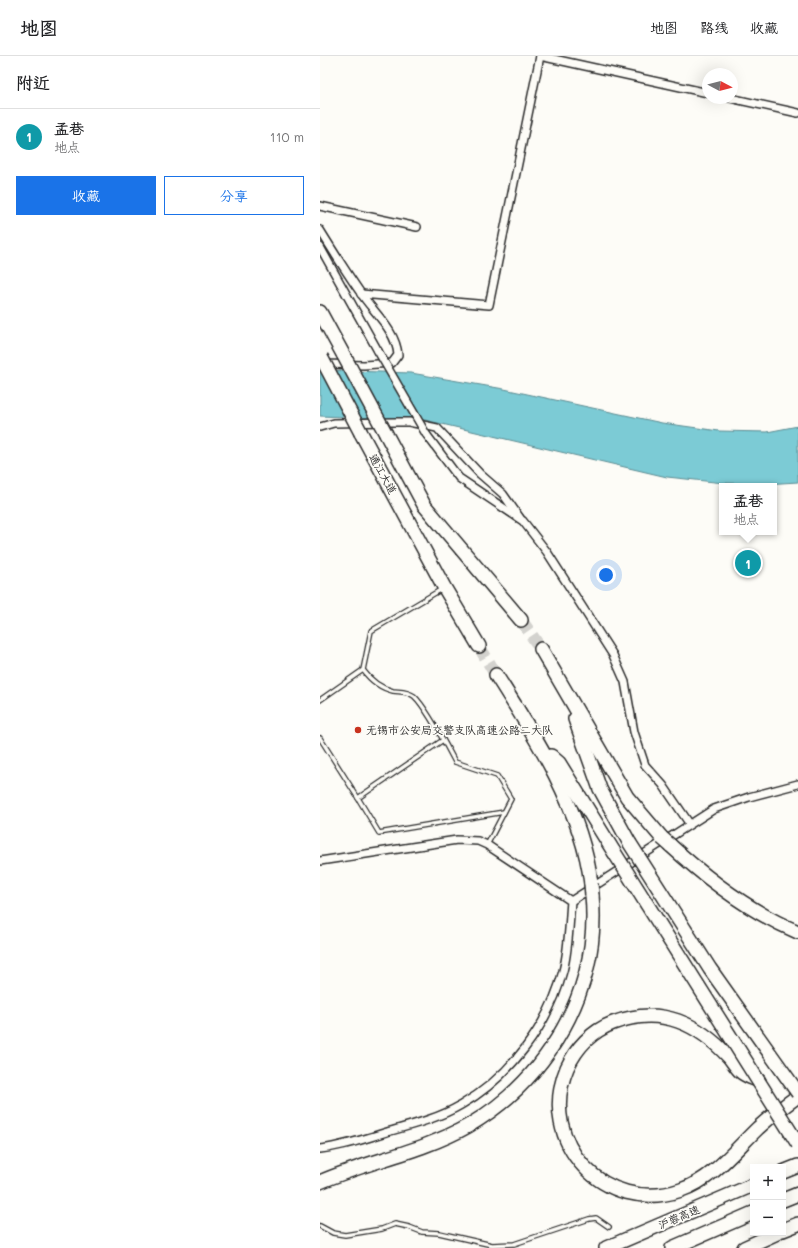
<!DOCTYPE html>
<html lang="zh">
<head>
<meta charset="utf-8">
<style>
	:root { --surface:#fff; --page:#f2f2f2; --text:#202124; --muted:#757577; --line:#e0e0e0; --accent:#1a73e8 }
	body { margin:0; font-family:Mali,"LXGW WenKai TC",sans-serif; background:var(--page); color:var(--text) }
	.controls { position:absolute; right:12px; bottom:12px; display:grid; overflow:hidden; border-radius:0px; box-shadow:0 4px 16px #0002 }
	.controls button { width:36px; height:36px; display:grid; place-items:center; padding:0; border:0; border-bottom:1px solid var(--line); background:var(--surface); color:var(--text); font:20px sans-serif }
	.compass { position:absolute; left:382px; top:12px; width:36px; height:36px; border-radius:50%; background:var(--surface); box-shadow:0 4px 16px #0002; rotate:97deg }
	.you { position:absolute; left:286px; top:519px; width:14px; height:14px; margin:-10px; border:3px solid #fff; border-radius:50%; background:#1a73e8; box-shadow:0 0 0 6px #1a73e833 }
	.badge { display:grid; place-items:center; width:26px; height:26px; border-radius:50%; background:var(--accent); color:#fff; font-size:13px; font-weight:700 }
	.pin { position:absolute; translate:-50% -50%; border:2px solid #fff; box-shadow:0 1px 4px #0006 }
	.popup { position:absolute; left:399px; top:427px; width:58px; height:52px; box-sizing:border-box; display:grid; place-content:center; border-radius:0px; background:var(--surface); filter:drop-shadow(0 1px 3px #0005); font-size:13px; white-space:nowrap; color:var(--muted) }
	.popup b { font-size:15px; color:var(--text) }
	.popup::after { content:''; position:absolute; left:50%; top:100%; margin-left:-8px; border:8px solid transparent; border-top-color:var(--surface) }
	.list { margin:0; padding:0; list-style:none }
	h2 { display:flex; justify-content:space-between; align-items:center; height:52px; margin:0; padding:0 16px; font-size:17px }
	h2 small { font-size:13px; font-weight:400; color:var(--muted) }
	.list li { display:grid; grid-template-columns:26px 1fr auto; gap:12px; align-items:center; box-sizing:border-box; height:56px; padding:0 16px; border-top:1px solid var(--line) }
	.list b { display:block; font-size:15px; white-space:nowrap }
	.list p { margin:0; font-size:13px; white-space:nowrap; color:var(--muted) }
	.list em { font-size:13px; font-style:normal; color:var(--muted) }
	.actions { display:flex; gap:8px; padding:12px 16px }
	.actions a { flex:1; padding:9px 0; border:1px solid var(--accent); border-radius:0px; text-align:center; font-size:14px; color:var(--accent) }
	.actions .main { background:var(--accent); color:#fff }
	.map { position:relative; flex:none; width:478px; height:1192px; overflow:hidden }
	header { display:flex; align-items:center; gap:24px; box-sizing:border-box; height:56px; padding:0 20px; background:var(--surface); border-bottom:1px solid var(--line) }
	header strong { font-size:19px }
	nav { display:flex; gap:22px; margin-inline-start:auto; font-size:14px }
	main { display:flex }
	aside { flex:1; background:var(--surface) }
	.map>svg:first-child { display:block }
	.water { fill:#7bcbd5; stroke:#5b8b91 }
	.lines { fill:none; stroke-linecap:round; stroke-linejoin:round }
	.highway-tunnel { stroke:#d3d2ce; stroke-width:13; stroke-dasharray:13 6; stroke-linecap:butt }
	.lane-casing { stroke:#2b2b2b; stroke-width:6 }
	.street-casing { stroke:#2b2b2b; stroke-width:10 }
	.highway-casing { stroke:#2b2b2b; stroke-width:16 }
	.lane { stroke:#fdfcf7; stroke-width:3.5 }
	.street { stroke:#fdfcf7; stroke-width:7 }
	.highway { stroke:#fdfcf7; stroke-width:13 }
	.street-bridge-casing { stroke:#2b2b2b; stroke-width:10; stroke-linecap:butt }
	.highway-bridge-casing { stroke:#2b2b2b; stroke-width:16; stroke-linecap:butt }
	.street-bridge { stroke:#fdfcf7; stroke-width:7 }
	.highway-bridge { stroke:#fdfcf7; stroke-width:13 }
	.poi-dot { fill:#c8321e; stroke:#fdfcf7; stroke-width:1.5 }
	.labels { text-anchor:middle; stroke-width:3.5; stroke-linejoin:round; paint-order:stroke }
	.street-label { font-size:11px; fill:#2b2b2b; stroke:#fdfcf7 }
	.poi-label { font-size:11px; fill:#2b2b2b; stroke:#fdfcf7; text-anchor:start }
</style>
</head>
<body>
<header>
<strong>地图</strong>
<nav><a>地图</a><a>路线</a><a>收藏</a></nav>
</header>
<main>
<aside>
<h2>附近<small></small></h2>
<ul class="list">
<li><span class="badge" style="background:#0f9aa8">1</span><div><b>孟巷</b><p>地点</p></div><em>110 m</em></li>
</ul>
<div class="actions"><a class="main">收藏</a><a>分享</a></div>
</aside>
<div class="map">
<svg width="478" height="1192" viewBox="0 0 478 1192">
	<rect width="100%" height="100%" fill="#fdfcf7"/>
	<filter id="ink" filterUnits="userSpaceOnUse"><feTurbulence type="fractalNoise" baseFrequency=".025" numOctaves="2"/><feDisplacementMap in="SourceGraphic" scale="8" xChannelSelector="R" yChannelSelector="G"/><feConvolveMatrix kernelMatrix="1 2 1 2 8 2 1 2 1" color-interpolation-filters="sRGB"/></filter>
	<g filter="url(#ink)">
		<path class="water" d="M0,314L91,317L184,333L342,367L399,375L447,376L478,370V426L445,428L404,427L347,421L105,364L0,360Z"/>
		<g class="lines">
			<g class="highway-tunnel">
				<path d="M201,564L221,593"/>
				<path d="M159,590L176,619"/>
			</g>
			<defs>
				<g id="lane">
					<path d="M43,614C51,625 60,632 73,635C80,636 87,635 94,640C107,652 126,689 135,706L177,720L191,743L167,789"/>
					<path d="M0,644L43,614L51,575L122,533"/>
					<path d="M0,682L38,742"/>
					<path d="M123,684L38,742L59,777L184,756"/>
					<path d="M0,1170L13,1177L25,1179L62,1173L75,1168L89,1171L102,1176L119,1177L172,1189L194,1188L269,1163L276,1162L289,1171"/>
				</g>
				<g id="street">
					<path d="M220,0L388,37"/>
					<path d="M410,42L478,57"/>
					<path d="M0,150L97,171"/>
					<path d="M0,174C13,195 26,216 40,236C53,256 76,274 78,299L72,307L44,309L4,308"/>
					<path d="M0,191L58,295"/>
					<path d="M41,238L169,249L220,0"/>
					<path d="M0,371L14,367L75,366H89L117,372L160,418L183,438L200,462"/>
					<path d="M106,378L139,422L203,465L227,496L293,599L305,626L314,676L325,709L343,729L369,767"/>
					<path d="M0,805L137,784L158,785L167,789L251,845C249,868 249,892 243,915C229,969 190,1021 141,1049C119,1062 92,1069 67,1076C45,1083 23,1090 0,1093"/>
					<path d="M251,845L394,753L429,741L478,728"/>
				</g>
				<g id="highway">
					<path d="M0,256L24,300"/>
					<path d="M41,377L124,531L159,590"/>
					<path d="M66,378L104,449L201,564"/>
					<path d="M221,593L307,741L342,782"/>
					<path d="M176,619C215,680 263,755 271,828"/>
					<path d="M255,663L280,733L309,786"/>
					<path d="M231,700L239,707L294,796"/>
					<path d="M350,789C388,824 430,856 478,876"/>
					<path d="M439,1025C433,1022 425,1020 420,1015C416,1011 413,1006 409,1001C394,985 378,972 358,965C336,957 314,959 293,967C272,975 256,992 247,1012C216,1086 285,1160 361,1134C393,1123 414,1095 438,1072C450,1061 464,1050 478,1040"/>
					<path d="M463,1116L478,1110"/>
					<path d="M0,1126C48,1105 102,1096 148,1070C228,1023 281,933 272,839"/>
					<path d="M463,1144L478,1138"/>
					<path d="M463,1174L478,1168"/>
					<path d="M286,1192L433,1129"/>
					<path d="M352,1192L433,1157"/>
					<path d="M424,1192L457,1177"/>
				</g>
			</defs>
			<use href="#lane" class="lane-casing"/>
			<use href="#street" class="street-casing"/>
			<use href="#highway" class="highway-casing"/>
			<use href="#lane" class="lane"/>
			<use href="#street" class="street"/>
			<use href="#highway" class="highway"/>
			<defs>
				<path id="street-bridge" d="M58,295L106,378"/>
				<g id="highway-bridge">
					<path d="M24,300L66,378"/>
					<path d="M1,301L41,377"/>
					<path d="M342,782L350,789"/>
					<path d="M309,786L390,913L478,1037"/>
					<path d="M294,796L478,1088"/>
					<path d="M271,828L272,839"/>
				</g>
			</defs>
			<use href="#street-bridge" class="street-bridge-casing"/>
			<use href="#highway-bridge" class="highway-bridge-casing"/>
			<use href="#street-bridge" class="street-bridge"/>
			<use href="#highway-bridge" class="highway-bridge"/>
		</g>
	</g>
	<circle class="poi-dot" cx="38" cy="674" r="4"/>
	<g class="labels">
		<g class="street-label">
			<text transform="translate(63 418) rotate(61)" y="4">通江大道</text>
			<text transform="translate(359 1161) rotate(-23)" y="4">沪蓉高速</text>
		</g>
		<g class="poi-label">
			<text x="46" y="678">无锡市公安局交警支队高速公路二大队</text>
		</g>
	</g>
</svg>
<div class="controls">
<button>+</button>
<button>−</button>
</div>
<svg class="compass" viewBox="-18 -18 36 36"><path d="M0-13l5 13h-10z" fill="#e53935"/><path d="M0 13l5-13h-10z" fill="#757577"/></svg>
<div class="you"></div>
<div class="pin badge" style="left:428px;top:507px;background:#0f9aa8">1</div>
<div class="popup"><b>孟巷</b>地点</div>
</div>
</main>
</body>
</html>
